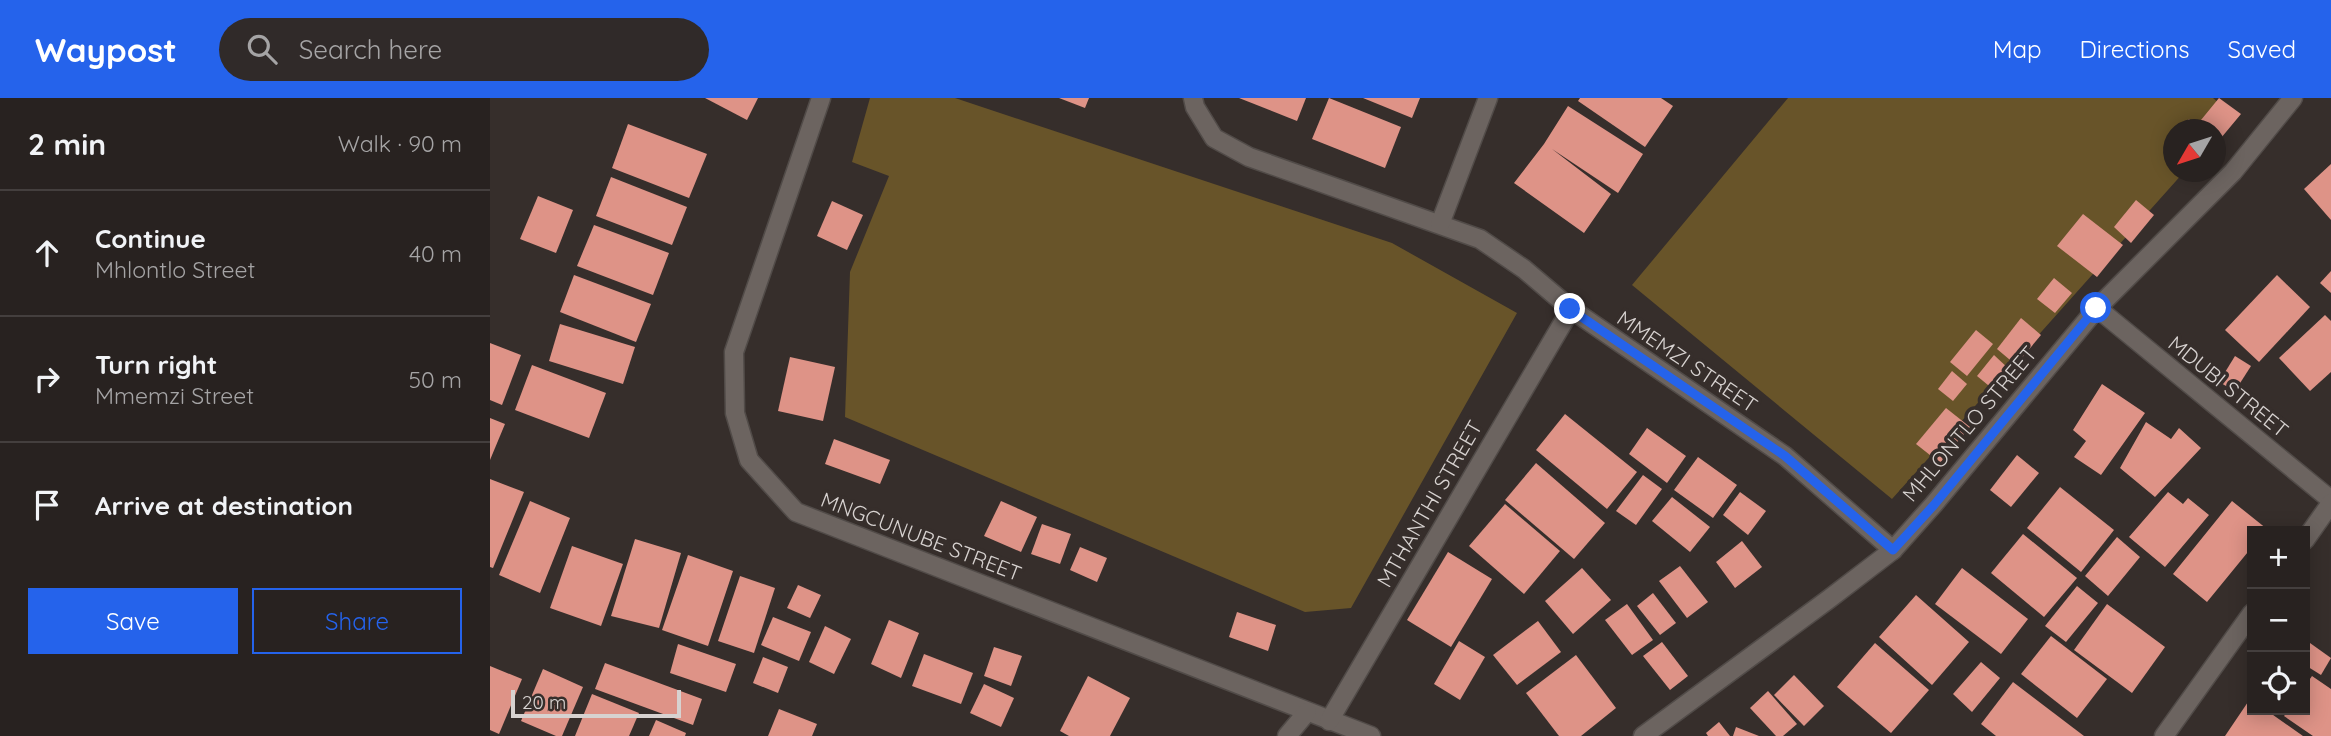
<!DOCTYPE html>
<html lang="en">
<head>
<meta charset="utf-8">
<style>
	:root { --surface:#282220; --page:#302a29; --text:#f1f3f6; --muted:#a5a4a5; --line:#443f3e; --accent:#2563eb }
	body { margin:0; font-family:Quicksand,sans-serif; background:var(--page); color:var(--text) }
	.controls { position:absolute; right:21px; bottom:21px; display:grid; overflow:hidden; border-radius:0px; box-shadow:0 4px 18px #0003 }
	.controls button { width:63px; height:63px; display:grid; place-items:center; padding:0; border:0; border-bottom:2px solid var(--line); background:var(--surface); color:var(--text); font:35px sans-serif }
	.compass { position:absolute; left:1673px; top:21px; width:63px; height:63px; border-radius:50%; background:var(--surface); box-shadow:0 4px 18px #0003; rotate:231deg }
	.scale { position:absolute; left:21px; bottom:18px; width:170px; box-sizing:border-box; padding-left:7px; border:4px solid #d7d2d0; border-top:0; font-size:19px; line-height:24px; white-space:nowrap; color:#d7d2d0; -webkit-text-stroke:5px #362e2b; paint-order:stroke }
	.stop { position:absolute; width:21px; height:21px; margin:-16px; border:5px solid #2563eb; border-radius:50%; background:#fff }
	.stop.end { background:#2563eb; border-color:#fff; box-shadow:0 2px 7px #0008 }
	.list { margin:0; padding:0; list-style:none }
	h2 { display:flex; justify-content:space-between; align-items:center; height:91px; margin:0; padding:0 28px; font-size:30px }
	h2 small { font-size:23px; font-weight:400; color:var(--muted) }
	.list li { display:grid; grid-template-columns:46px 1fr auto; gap:21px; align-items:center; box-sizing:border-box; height:126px; padding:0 28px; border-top:2px solid var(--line) }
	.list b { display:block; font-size:26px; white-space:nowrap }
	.list p { margin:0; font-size:23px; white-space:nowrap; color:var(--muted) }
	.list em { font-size:23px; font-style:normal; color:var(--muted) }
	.actions { display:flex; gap:14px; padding:21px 28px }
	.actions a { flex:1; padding:16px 0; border:2px solid var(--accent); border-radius:0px; text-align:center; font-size:24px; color:var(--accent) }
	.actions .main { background:var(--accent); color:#fff }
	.icon { flex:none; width:38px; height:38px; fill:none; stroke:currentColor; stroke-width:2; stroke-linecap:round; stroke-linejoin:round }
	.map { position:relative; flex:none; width:1841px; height:638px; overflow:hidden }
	header { display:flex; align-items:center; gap:42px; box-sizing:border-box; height:98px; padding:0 35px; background:var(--accent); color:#fff }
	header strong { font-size:33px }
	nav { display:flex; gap:38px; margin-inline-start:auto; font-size:24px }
	.search { width:490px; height:63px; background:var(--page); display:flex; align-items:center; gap:18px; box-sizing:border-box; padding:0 24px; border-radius:38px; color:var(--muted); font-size:26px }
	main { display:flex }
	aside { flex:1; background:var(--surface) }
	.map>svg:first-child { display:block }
	.green { fill:#685429 }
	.building { fill:#de9387 }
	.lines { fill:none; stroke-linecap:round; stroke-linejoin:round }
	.minor-casing { stroke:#514b48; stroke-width:21 }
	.minor { stroke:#6c6460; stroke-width:18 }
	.route { stroke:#2563eb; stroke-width:9 }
	.labels { text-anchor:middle; stroke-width:7; stroke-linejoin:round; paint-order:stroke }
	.street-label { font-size:21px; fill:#d7d2d0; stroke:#362e2b }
</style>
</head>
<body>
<header>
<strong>Waypost</strong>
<div class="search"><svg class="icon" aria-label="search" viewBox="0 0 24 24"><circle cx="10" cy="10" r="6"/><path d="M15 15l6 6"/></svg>Search here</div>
<nav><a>Map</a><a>Directions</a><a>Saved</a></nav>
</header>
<main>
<aside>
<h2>2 min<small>Walk · 90 m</small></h2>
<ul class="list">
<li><svg class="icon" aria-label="ahead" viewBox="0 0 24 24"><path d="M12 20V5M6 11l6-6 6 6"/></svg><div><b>Continue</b><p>Mhlontlo Street</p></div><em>40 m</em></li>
<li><svg class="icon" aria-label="right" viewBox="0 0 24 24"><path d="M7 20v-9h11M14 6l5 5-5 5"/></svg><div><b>Turn right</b><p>Mmemzi Street</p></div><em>50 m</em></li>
<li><svg class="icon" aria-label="arrive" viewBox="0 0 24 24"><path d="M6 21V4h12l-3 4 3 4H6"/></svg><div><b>Arrive at destination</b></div></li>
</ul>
<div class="actions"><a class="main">Save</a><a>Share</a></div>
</aside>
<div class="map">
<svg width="1841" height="638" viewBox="0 0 1841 638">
	<rect width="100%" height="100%" fill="#362e2b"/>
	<g class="green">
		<path d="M380,0H465L902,145L1027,215L861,510L815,514L355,319L360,174L399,78L362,64Z"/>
		<path d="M1298,0H1723L1744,18L1726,38V32H1684V74H1694L1402,401L1142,187Z"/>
	</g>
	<g class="building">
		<path d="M215,0H268L257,22Z"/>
		<path d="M569,0H599L595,10Z"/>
		<path d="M749,0H816L807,23Z"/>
		<path d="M839,0L911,29L895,70L822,41Z"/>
		<path d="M873,0H930L922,20Z"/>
		<path d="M1090,0H1171L1183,8L1155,49L1088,3Z"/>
		<path d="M1729,0L1751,16L1731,40L1726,35V32H1722L1711,22Z"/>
		<path d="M1078,8L1153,56L1128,95L1062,51L1121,96L1094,135L1024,85L1054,46Z"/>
		<path d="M1699,21L1712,32H1690Z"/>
		<path d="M138,26L217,56L199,100L122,70Z"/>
		<path d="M1841,66V122L1814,91Z"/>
		<path d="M121,79L197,109L182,147L106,118Z"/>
		<path d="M48,98L83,112L66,155L30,141Z"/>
		<path d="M1646,102L1664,117L1641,145L1624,129Z"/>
		<path d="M342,103L373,117L357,152L327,138Z"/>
		<path d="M1593,116L1633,147L1607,179L1567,148Z"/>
		<path d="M104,127L179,155L163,197L87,168Z"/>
		<path d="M1841,173V195L1830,185Z"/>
		<path d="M84,177L161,206L146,244L70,214Z"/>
		<path d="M1787,177L1820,209L1769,264L1735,232Z"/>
		<path d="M1564,180L1582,195L1565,215L1547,201Z"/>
		<path d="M1835,217L1841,223V274L1820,293L1789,260Z"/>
		<path d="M1531,220L1551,237L1526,267L1507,251Z"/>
		<path d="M70,226L145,249L133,286L59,263Z"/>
		<path d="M1486,232L1503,246L1477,278L1460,264Z"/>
		<path d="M0,245L31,257L12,307L0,302Z"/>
		<path d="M1504,257L1520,272L1504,292L1487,278Z"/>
		<path d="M1745,258L1761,268L1745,293L1729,284Z"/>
		<path d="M300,259L345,269L333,323L288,313Z"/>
		<path d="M42,267L116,295L99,340L25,312Z"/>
		<path d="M1462,273L1477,286L1463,303L1448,291Z"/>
		<path d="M1612,286L1655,315L1611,377L1584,359L1596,343L1583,332Z"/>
		<path d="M1456,310L1480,329L1450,365L1426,346Z"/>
		<path d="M1075,316L1147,374L1117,411L1046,352Z"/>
		<path d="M0,320L15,326L0,362Z"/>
		<path d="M1656,324L1681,341L1689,330L1711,350L1665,399L1630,370Z"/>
		<path d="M1157,330L1196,358L1177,385L1139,356Z"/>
		<path d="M344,341L400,362L390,386L335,366Z"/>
		<path d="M1527,357L1549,375L1521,409L1500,392Z"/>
		<path d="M1208,359L1247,387L1223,420L1184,392Z"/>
		<path d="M1046,365L1115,425L1084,461L1015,402Z"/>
		<path d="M1153,377L1172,391L1146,427L1126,413Z"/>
		<path d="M0,381L34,394L3,470L0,469Z"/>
		<path d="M1570,389L1624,432L1591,474L1537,430Z"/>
		<path d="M1250,394L1276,413L1258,437L1233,417Z"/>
		<path d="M1678,394L1693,406L1698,400L1719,417L1675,469L1639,439Z"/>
		<path d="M1182,399L1220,429L1200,454L1162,423Z"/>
		<path d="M40,403L80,420L50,495L9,477Z"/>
		<path d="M511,403L547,419L531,454L494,438Z"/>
		<path d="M1742,403L1777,431L1775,433H1762V449L1717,504L1683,476Z"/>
		<path d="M1015,406L1070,453L1034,496L979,448Z"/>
		<path d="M552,426L581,436L570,466L541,456Z"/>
		<path d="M1533,436L1587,480L1554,519L1501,475Z"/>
		<path d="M1627,439L1650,459L1618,498L1595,478Z"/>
		<path d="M145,441L191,455L169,530L121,518Z"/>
		<path d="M1252,443L1272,469L1245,490L1226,464Z"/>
		<path d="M82,448L133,466L111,528L60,510Z"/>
		<path d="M590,449L617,460L607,484L580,472Z"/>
		<path d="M958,454L1002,481L961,549L917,522Z"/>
		<path d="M198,457L243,473L218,548L172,532Z"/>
		<path d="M1190,468L1218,504L1197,520L1169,483Z"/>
		<path d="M1092,470L1121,502L1083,536L1055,503Z"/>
		<path d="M1472,470L1538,521L1511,556L1445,506Z"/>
		<path d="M250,478L285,490L264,555L228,543Z"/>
		<path d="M308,487L331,497L320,520L297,510Z"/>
		<path d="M1587,488L1608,505L1576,544L1555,528Z"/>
		<path d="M1163,495L1186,525L1170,537L1147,508Z"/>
		<path d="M1426,497L1479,544L1442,587L1389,539Z"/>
		<path d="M1137,506L1163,542L1142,557L1115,522Z"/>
		<path d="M1617,506L1675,549L1642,595L1584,552Z"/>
		<path d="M747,514L786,527L778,553L739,539Z"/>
		<path d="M283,519L321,534L309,563L271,547Z"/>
		<path d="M399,522L429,535L411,580L381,566Z"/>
		<path d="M1048,523L1071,554L1027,587L1003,557Z"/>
		<path d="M335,528L361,541L344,576L319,564Z"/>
		<path d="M1561,538L1617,581L1587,620L1531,576Z"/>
		<path d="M969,543L995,559L970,602L944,586Z"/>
		<path d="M1172,544L1198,578L1180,592L1153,558Z"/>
		<path d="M1385,545L1439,592L1401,635L1347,589Z"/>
		<path d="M1820,545L1841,560L1831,577L1815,567V552Z"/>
		<path d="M188,546L246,566L236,594L180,575Z"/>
		<path d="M504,549L532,558L521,588L494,578Z"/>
		<path d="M434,556L483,575L471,606L422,588Z"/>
		<path d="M1086,557L1126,610L1091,638H1069L1036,595Z"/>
		<path d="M273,559L298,569L288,595L263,585Z"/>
		<path d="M1491,564L1510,580L1482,614L1463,596Z"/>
		<path d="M115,565L212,601L203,627L105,591Z"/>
		<path d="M0,568L32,581L9,636L0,632Z"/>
		<path d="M53,571L93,589L72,638H66L31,623Z"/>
		<path d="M1304,577L1334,608L1314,628L1284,597Z"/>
		<path d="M598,578L640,600L620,638H579L570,633Z"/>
		<path d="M1822,578L1841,591V638H1823L1794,618L1799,612H1815V588Z"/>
		<path d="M1523,584L1594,638H1506L1491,626Z"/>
		<path d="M494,586L524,600L511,629L480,615Z"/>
		<path d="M1278,593L1307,626L1293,638H1286L1260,610Z"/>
		<path d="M102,596L149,615L139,638H85Z"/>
		<path d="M1760,601L1762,612H1776L1813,638H1735Z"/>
		<path d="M289,611L327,626L322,638H278Z"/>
		<path d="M166,622L196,635L195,638H159Z"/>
		<path d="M1229,624L1240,638H1218L1216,635Z"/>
		<path d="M1246,629L1269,638H1243Z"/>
	</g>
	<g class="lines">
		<defs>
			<g id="minor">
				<path d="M331,0L244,254L245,315L259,362L306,414L881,638"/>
				<path d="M703,0L705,9L724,40L759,59L990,141L1034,171L1081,211L1295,358L1403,452"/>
				<path d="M950,126L998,0"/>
				<path d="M1607,210L1841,402"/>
				<path d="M1815,442L1841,405"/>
				<path d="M839,623L1081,211"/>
				<path d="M797,638L817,614"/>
				<path d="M1153,638L1339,501L1403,452L1444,406L1607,210L1743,74L1803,0"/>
				<path d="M1674,638L1762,515"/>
			</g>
		</defs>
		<use href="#minor" class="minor-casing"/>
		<use href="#minor" class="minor"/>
	</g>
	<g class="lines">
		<path class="route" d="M1080,211L1295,358L1403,452L1444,407L1606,210"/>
	</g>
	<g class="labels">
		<g class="street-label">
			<text transform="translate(1197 264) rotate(34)" y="7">MMEMZI STREET</text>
			<text transform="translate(1738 289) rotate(39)" y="7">MDUBI STREET</text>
			<text transform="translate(1480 326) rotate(-50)" y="7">MHLONTLO STREET</text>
			<text transform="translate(940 406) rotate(-60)" y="7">MTHANTHI STREET</text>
			<text transform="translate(431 439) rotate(21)" y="7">MNGCUNUBE STREET</text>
		</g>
	</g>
</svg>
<div class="controls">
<button>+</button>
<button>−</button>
<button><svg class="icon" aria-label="locate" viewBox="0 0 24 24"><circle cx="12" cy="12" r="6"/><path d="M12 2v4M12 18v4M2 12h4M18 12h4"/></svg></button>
</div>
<svg class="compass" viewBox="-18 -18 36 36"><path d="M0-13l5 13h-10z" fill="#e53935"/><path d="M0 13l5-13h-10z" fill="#a5a4a5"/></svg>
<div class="scale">20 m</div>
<div class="stop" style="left:1606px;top:210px"></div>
<div class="stop end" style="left:1080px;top:211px"></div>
</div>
</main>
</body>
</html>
